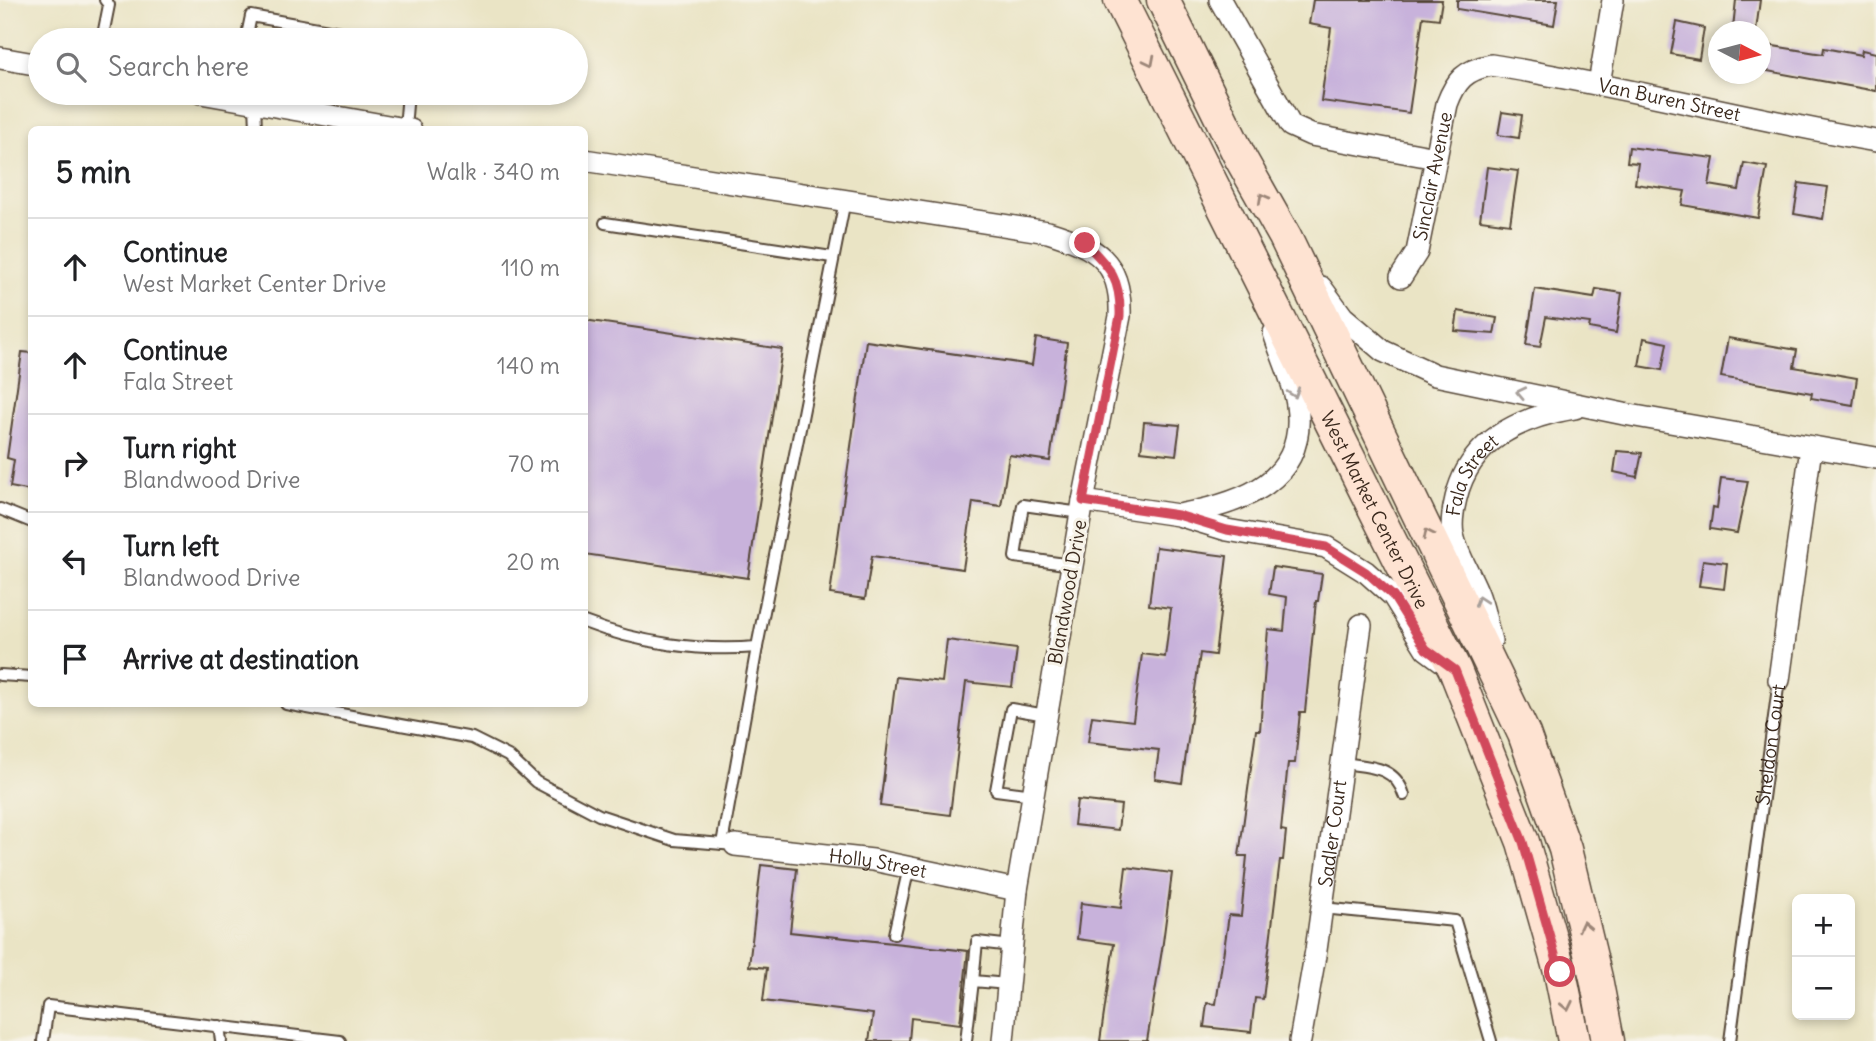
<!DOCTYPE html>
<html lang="en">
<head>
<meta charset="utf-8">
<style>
	:root { --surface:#fff; --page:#f2f2f2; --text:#202124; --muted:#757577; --line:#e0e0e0 }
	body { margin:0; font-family:Delius,sans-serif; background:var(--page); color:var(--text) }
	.controls { position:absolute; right:21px; bottom:21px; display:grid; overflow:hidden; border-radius:10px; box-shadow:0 4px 10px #0003 }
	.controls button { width:63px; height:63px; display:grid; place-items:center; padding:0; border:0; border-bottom:2px solid var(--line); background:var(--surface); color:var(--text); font:35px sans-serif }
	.compass { position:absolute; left:1708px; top:21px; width:63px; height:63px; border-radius:50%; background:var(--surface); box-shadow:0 4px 10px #0003; rotate:96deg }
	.stop { position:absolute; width:21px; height:21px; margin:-16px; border:5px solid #d1495b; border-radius:50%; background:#fff }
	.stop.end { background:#d1495b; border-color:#fff; box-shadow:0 2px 7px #0008 }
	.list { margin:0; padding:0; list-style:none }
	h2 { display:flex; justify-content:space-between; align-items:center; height:91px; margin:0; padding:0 28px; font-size:30px }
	h2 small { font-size:23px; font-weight:400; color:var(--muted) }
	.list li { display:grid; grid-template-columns:46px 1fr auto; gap:21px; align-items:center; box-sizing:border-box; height:98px; padding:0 28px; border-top:2px solid var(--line) }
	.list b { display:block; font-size:26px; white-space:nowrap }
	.list p { margin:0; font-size:23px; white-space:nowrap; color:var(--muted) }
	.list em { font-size:23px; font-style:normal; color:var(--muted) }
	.icon { flex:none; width:38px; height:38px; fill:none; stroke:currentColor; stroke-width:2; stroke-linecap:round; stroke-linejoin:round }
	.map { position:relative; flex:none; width:1876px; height:1041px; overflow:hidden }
	.search { position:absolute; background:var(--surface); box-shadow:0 4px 10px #0003; left:28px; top:28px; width:560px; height:77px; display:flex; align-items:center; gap:18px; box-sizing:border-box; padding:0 24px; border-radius:38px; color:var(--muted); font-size:26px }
	.panel { position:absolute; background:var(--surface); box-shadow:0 4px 10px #0003; left:28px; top:126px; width:560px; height:581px; border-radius:10px }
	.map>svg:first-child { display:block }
	.building { fill:#c8b2db }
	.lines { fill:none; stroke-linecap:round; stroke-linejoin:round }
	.lane-casing { stroke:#554637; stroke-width:14 }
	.street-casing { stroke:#554637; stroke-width:24 }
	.secondary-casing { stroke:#554637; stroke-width:35 }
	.lane { stroke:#fff; stroke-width:10 }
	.street { stroke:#fff; stroke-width:21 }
	.secondary { stroke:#fee3d2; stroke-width:32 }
	.oneway { stroke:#9c8678 }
	.oneway2 { stroke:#a79f9a }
	.route { stroke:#d1495b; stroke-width:9 }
	.labels { text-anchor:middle; stroke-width:6; stroke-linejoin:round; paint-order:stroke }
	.street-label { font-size:19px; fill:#3b2a1e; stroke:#f7f3e8 }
</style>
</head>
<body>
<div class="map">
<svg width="1876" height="1041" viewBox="0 0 1876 1041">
	<rect width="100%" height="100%" fill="#f7f3e8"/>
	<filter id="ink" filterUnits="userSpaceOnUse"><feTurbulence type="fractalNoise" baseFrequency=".0143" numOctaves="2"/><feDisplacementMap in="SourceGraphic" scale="14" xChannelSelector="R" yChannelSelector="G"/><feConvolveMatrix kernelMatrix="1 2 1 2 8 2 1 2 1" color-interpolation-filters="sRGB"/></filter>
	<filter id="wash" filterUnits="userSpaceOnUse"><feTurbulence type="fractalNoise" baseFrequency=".00686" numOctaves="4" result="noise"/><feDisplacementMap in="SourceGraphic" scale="28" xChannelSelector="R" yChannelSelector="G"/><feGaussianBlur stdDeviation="1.57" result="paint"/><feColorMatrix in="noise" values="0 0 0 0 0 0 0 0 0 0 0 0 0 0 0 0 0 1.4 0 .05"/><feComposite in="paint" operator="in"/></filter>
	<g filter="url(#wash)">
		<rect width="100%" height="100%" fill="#eae4c5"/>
		<g id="blocks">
			<g class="building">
				<path d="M1313,0H1442L1439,19L1423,17L1409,113L1321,101L1331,28L1309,24Z"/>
				<path d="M1457,0H1558L1554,25L1457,9Z"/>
				<path d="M1736,0H1760L1756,31L1733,28Z"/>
				<path d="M1677,22L1704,28L1699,59L1671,54Z"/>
				<path d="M1767,45L1823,54L1824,48L1861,55L1862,50L1876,53V91L1762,70Z"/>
				<path d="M1502,112L1522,115L1519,138L1498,135Z"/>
				<path d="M1629,147L1714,158L1709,185L1739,190L1744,163L1767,167L1758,218L1682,205L1685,191L1635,184L1638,163L1627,162Z"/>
				<path d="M1487,167L1518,171L1510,224L1480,220Z"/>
				<path d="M1799,183L1828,187L1823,219L1794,214Z"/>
				<path d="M1535,289L1594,298L1596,289L1622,293L1616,333L1589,328L1590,323L1546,317L1540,347L1526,345Z"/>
				<path d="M1458,311L1497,318L1494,334L1455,331Z"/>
				<path d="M584,320L782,349L748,578L584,554Z"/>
				<path d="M1036,338L1067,343L1050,461L1009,455L1001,506L973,502L963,569L872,556L865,599L830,594L866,341L1032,365Z"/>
				<path d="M1644,338L1667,343L1662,370L1639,366Z"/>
				<path d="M1728,338L1797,350L1794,367L1857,378L1853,405L1811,398L1812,393L1721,377Z"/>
				<path d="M22,352L32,353V491L10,487L14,460L7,458Z"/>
				<path d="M1144,422L1180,425L1176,455L1141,451Z"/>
				<path d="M1617,451L1642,453L1637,477L1614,472Z"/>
				<path d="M1721,478L1748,481L1737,533L1710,529L1713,507L1717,508Z"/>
				<path d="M1156,547L1227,556L1215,655L1200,653L1182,783L1155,779L1159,750L1088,742L1092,716L1133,721L1142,654L1165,657L1171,608L1149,605Z"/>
				<path d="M1703,560L1727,563L1724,589L1699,586Z"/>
				<path d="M1273,567L1322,574L1318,601H1316L1305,712H1300L1295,763H1288L1281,830L1286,831L1283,860H1280L1263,999L1255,998L1251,1032L1204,1027L1207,1003L1216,1004L1229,915L1241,916L1247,856H1239L1256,730H1260L1268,629L1284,631L1287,597L1269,594Z"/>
				<path d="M947,640L1017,649L1012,687L966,682L950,815L880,806L896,677L942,682Z"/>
				<path d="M1077,800L1121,805L1118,830L1074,825Z"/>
				<path d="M761,865L797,869L790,932L968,951L960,1024L911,1018L909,1041H869L873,1014L763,1001L767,968L749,966Z"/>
				<path d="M1126,867L1172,873L1162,950L1147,1041H1100L1114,944L1077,939L1081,903L1121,908Z"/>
			</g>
		</g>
	</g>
	<g filter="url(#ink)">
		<use href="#blocks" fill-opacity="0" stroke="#554637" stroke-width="2"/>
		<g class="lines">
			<defs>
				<g id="lane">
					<path d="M102,40L109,5L105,0"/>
					<path d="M246,40L251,16L384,40"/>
					<path d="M255,102L256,130"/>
					<path d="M405,128L408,93"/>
					<path d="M605,223L832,257"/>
					<path d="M0,509L32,522"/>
					<path d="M1072,565L1015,557L1023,505L1081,513"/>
					<path d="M584,622C638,643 700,652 757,647L845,200"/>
					<path d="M0,675L32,677"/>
					<path d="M286,704L472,738L508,756L536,782L599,815L674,840L735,845"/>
					<path d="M1342,763C1368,767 1395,765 1404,795"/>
					<path d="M1033,795L996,790L1011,709L1046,715"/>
					<path d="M722,844L757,647"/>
					<path d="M1322,908L1455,921L1491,1041"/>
					<path d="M894,934L909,867"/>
					<path d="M973,981L977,942L1012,946"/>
					<path d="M219,1026L221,1041"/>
					<path d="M43,1041L48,1006L340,1041"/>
					<path d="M966,1041L973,981L1008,984"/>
					<path id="s1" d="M1730,1041L1779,680"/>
				</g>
				<g id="street">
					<path d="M1220,0L1291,126L1311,135L1436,158"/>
					<path d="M0,58L40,65"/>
					<path d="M1599,84L1613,0"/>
					<path d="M201,93L411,130"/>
					<path d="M584,160L1048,232C1096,247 1122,261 1120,316L1083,501L1017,890L1003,1041"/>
					<path id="s2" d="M1401,277L1417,252L1447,104C1456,80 1465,70 1491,65C1620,85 1747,119 1876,141"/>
					<path d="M1321,287L1343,317L1383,351L1435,375L1624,414L1876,458"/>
					<path d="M1083,501L1178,515L1227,530L1326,547L1366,572L1393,596L1426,649L1449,666"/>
					<path d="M1183,514C1242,503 1308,481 1297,405C1294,381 1281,356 1274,333"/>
					<path id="s3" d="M1491,641C1487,627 1485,613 1480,599C1473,577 1458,558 1453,535C1451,524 1453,510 1456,498C1470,440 1520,417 1575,408"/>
					<path d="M1779,680L1811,448"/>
					<path id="s4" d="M735,845L873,860L1017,890"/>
					<path id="s5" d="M1300,1041L1316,950L1361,625"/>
				</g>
				<g id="secondary">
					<path id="s6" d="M1120,0L1455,670L1523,842L1560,972L1574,1041"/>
					<path d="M1163,0L1241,159L1285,237L1524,734L1565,849L1596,978L1608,1041"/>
				</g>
			</defs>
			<use href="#lane" class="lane-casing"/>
			<use href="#street" class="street-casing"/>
			<use href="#secondary" class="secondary-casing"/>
			<use href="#lane" class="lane"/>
			<use href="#street" class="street"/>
			<use href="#secondary" class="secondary"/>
		</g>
		<defs><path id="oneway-chevron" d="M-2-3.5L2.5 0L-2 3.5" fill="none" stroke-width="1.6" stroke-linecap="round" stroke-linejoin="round" transform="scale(1.75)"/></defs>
		<g class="oneway">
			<use href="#oneway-chevron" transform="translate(1150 61) rotate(63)"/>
			<use href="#oneway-chevron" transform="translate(1263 198) rotate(-119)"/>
			<use href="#oneway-chevron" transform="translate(1428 534) rotate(-116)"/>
			<use href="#oneway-chevron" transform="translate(1584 926) rotate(-103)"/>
			<use href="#oneway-chevron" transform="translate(1567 1006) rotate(78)"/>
		</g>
		<g class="oneway2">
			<use href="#oneway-chevron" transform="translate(1294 393) rotate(72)"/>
			<use href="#oneway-chevron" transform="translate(1521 393) rotate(-168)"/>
			<use href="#oneway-chevron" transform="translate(1480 601) rotate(-109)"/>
		</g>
	</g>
	<g class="lines" filter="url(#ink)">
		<path class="route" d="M1085,243C1111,268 1121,280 1120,316L1083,501L1178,515L1227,530L1326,547L1366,572L1393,596L1426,649L1455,670L1523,842L1560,972"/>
	</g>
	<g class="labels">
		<g class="street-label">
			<text dy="7" stroke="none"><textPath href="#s2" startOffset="425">Van Buren Street</textPath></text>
			<text dy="7" stroke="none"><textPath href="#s2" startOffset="107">Sinclair Avenue</textPath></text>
			<text dy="7" stroke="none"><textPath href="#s3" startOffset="178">Fala Street</textPath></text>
			<text dy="7" stroke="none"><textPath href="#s6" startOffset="570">West Market Center Drive</textPath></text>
			<text transform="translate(1067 592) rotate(-80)" y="7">Blandwood Drive</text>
			<text dy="7" stroke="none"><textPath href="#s1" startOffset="299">Sheldon Court</textPath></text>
			<text dy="7" stroke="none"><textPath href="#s5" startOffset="210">Sadler Court</textPath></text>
			<text dy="7" stroke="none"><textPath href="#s4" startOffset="144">Holly Street</textPath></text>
		</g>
	</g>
</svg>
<div class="controls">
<button>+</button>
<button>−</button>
</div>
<svg class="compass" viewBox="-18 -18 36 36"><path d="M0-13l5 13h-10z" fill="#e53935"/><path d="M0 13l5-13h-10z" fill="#757577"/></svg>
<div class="stop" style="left:1560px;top:972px"></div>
<div class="stop end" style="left:1085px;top:243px"></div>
<div class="search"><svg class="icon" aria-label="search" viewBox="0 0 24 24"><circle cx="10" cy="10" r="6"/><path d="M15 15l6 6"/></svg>Search here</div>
<section class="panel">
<h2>5 min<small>Walk · 340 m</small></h2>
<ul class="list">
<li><svg class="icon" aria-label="ahead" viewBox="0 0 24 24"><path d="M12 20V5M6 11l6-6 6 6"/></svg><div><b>Continue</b><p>West Market Center Drive</p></div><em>110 m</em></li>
<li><svg class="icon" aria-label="ahead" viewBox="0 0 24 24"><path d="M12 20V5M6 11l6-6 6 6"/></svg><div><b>Continue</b><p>Fala Street</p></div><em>140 m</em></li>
<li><svg class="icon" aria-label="right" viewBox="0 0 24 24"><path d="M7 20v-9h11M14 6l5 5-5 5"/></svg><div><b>Turn right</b><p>Blandwood Drive</p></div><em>70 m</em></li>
<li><svg class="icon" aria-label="left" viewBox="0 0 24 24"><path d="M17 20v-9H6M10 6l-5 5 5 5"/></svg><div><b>Turn left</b><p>Blandwood Drive</p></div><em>20 m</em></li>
<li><svg class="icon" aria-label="arrive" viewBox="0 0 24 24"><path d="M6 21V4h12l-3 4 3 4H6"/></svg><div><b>Arrive at destination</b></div></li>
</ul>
</section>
</div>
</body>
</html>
